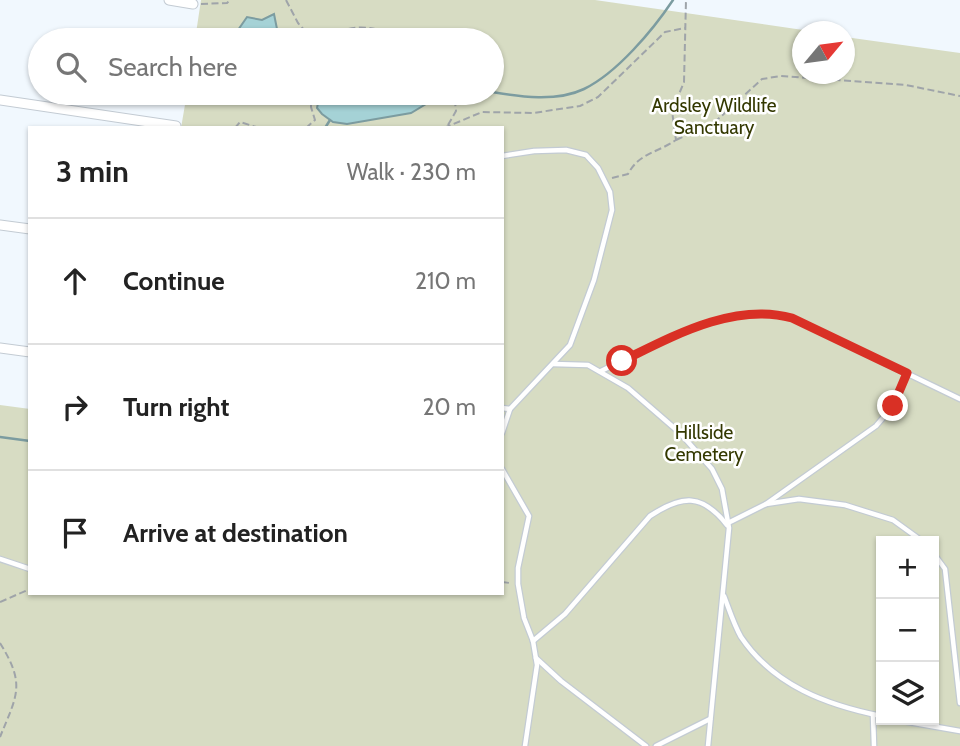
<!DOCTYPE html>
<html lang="en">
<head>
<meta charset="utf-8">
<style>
	:root { --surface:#fff; --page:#f6f6f6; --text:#222; --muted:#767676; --line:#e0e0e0 }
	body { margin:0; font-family:Cabin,sans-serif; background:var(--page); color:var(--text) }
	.controls { position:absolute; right:21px; bottom:21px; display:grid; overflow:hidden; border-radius:0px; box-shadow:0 2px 5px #0004 }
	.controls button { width:63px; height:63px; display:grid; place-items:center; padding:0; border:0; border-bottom:2px solid var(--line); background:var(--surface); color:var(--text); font:35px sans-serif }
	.compass { position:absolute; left:792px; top:21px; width:63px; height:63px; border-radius:50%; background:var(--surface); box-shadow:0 2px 5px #0004; rotate:61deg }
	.stop { position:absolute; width:21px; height:21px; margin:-16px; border:5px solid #d93025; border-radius:50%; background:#fff }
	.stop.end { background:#d93025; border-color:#fff; box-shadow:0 2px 7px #0008 }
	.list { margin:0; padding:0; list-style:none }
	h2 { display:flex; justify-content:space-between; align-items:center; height:91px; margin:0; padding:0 28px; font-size:30px }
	h2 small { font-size:23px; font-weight:400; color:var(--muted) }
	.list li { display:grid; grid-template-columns:46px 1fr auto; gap:21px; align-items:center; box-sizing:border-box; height:126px; padding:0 28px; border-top:2px solid var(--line) }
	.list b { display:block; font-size:26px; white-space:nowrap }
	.list em { font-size:23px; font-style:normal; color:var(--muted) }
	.icon { flex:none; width:38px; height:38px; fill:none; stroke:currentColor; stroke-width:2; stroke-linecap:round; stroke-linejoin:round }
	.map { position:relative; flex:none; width:960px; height:746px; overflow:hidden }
	.search { position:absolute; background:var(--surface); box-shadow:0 2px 5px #0004; left:28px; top:28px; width:476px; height:77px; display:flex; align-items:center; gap:18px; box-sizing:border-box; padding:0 24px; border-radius:38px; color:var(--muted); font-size:26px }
	.panel { position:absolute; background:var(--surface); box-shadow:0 2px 5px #0004; left:28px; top:126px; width:476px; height:469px; border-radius:0px }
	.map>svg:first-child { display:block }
	.green { fill:#d7dcc3; fill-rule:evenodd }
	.water { fill:#a5d2d6; stroke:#7c9ca0; stroke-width:2 }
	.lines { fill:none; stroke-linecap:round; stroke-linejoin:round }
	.stream { stroke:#7c9ca0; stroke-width:2.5 }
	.service-casing { stroke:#c3cbd3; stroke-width:7 }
	.minor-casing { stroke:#c3cbd3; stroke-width:11 }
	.path { stroke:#9fa4a9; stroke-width:2; stroke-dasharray:7 3.5; stroke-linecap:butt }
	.service { stroke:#fff; stroke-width:4.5 }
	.minor { stroke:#fff; stroke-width:9 }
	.route { stroke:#d93025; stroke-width:9 }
	.labels { text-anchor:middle; stroke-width:5; stroke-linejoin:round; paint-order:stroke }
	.park-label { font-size:19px; fill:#333800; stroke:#fff }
</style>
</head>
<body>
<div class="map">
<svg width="960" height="746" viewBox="0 0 960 746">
	<rect width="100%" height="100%" fill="#f1f8fe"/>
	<path class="green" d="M201,0H595L810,31L802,32V74H844L845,37L960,53V746H0V405L30,409V593H502V128H181L187,93H492V40H195ZM881,541H934V720H881Z"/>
	<g class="water">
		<path d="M274,14L277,29L287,40H249L236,33L247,17L262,20Z"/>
		<path d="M320,93H426L431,101L411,113L347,124L333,122L322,114L317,108Z"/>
	</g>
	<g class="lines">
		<g class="stream">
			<path d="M492,92C520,97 557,102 584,89C617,73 653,30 673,0"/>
			<path d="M306,93L320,96"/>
			<path d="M325,128L330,120"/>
			<path d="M0,437L30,441"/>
		</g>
		<defs>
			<g id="service">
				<path d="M502,156L534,151L566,150L586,155L598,168L610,192L612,210L594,280L570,345L510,409L502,433"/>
				<path d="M553,364L588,365L628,388L680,433L712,469L722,489L729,528L708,746"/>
				<path d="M601,371C656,345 729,300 792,318L960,399"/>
				<path d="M502,408L510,409"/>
				<path d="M502,469L529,516L518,568V584L524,618L533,641L537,665L525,746"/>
				<path d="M766,504L876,426L893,406L907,373"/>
				<path d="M728,523L766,504L799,499L845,505L893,520L922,541"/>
				<path d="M934,554L945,569L960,703"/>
				<path d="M0,559L30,569"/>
				<path d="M724,596C729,609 734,625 741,637C774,686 827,705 881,716"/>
				<path d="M533,641L565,614L650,516C682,495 702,493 727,525"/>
				<path d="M536,658L561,681L646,746"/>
				<path d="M873,715L874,746"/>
				<path d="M897,720L960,731"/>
				<path d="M656,746L710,719"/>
			</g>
			<g id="minor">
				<path d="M169,0L193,4"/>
				<path d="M0,100L176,126"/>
				<path d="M0,225L30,229"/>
				<path d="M0,348L30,352"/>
			</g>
		</defs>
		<use href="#service" class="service-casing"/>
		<use href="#minor" class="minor-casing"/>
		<g class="path">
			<path d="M286,0L298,23L313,40"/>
			<path d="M201,4L227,3L230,0"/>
			<path d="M331,40C348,19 383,28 403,40"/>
			<path d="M448,125L456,111L454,93"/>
			<path d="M235,128L240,122L259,128"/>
			<path d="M306,128L315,120L311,107V93"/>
			<path d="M444,128L482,112L533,113L580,106L598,97L665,32L685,28"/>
			<path d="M676,140L716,121L762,79L781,76L906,85L960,96"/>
			<path d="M612,178L628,174C639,153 657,153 676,140L672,111L684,82L686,0"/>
			<path d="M502,582L510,583"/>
			<path d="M0,602L30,589"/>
			<path d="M0,643C26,685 17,695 0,737"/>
		</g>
		<use href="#service" class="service"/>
		<use href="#minor" class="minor"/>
	</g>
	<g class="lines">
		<path class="route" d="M622,361C673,336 734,302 792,318L907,373L893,406"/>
	</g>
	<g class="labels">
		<g class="park-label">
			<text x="714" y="112">Ardsley Wildlife<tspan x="714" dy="22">Sanctuary</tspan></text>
			<text x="704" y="439">Hillside<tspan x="704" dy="22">Cemetery</tspan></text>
		</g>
	</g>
</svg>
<div class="controls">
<button>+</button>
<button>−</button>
<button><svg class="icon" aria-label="layers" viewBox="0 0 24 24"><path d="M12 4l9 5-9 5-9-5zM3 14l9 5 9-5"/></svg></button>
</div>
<svg class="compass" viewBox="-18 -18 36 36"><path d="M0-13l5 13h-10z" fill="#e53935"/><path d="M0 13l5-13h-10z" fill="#767676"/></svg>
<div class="stop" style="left:622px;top:361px"></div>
<div class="stop end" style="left:893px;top:406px"></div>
<div class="search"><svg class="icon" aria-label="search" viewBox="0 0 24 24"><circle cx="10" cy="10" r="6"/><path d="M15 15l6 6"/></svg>Search here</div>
<section class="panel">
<h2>3 min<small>Walk · 230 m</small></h2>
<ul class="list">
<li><svg class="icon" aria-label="ahead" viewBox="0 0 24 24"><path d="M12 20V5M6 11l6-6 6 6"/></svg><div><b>Continue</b></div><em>210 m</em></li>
<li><svg class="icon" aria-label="right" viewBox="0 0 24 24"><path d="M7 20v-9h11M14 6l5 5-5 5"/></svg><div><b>Turn right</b></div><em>20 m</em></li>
<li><svg class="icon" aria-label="arrive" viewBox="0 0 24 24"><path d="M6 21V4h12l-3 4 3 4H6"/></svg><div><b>Arrive at destination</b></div></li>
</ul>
</section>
</div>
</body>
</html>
